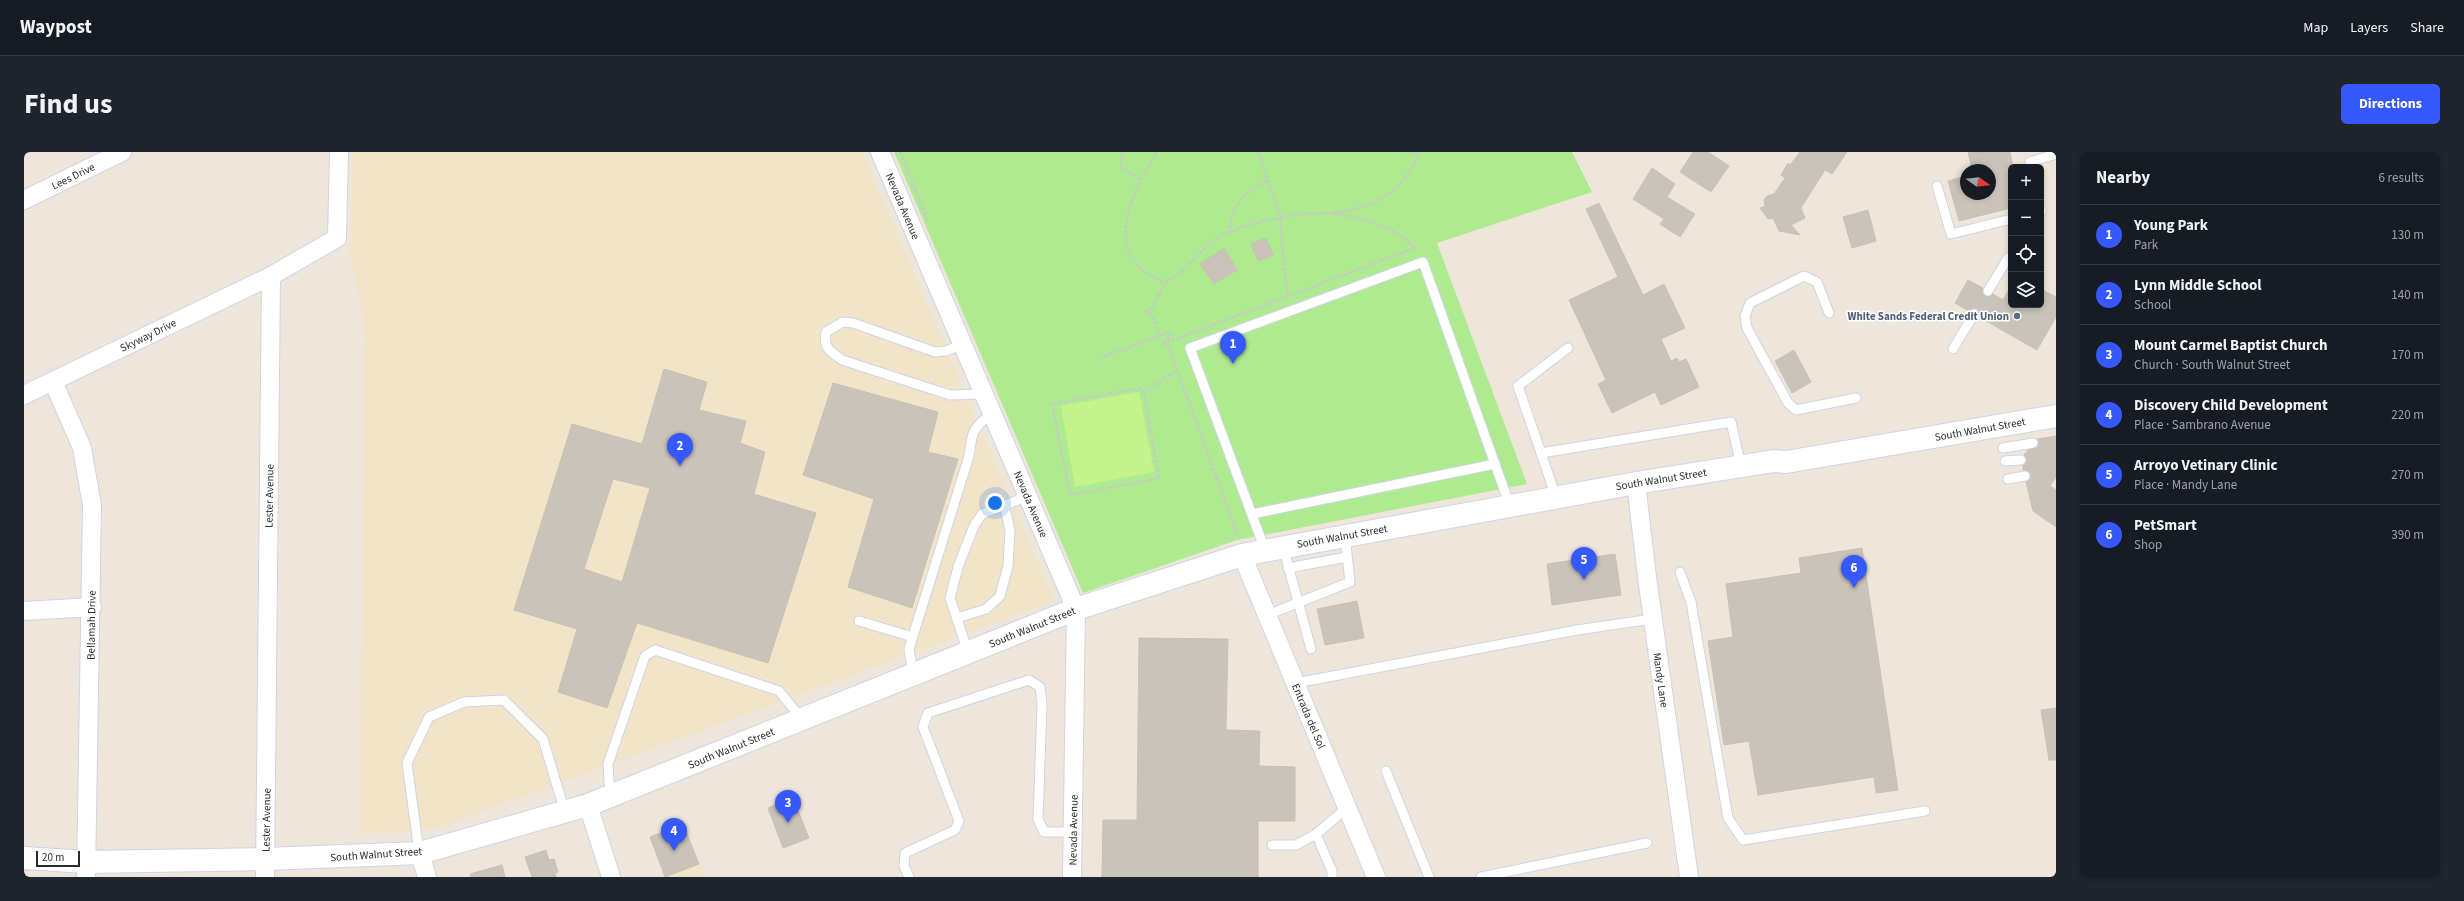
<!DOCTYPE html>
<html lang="en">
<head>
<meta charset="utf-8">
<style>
	:root { --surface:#171b24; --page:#20242c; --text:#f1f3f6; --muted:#9ea1a6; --line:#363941; --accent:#3659ff }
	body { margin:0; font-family:"Source Sans 3",sans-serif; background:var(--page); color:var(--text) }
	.controls { position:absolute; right:12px; top:12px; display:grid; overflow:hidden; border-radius:6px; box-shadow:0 2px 6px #0003 }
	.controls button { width:36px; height:36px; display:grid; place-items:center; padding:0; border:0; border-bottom:1px solid var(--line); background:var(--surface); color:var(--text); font:20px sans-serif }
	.compass { position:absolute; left:1936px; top:12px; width:36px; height:36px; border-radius:50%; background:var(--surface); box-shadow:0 2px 6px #0003; rotate:105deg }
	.scale { position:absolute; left:12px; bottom:10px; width:44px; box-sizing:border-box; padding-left:4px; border:2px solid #2a2a2a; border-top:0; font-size:11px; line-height:14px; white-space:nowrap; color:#2a2a2a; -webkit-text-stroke:3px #fff; paint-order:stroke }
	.you { position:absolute; left:971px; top:351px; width:14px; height:14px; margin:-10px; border:3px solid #fff; border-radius:50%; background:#1a73e8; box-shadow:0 0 0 6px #1a73e833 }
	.badge { display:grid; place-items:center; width:26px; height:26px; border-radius:50%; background:var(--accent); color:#fff; font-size:13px; font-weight:700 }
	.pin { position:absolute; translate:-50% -33px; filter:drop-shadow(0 1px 2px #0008) }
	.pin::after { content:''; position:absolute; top:21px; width:14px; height:12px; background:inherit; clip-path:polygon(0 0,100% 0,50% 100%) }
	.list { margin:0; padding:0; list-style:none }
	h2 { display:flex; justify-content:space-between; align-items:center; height:52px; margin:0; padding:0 16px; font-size:17px }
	h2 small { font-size:13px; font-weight:400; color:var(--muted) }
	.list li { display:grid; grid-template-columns:26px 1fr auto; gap:12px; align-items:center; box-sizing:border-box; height:60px; padding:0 16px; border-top:1px solid var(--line) }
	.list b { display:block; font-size:15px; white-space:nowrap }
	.list p { margin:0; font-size:13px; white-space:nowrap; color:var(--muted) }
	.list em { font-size:13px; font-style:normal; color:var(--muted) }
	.icon { flex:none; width:22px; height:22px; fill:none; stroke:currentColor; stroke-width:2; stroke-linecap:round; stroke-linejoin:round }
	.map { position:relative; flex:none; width:2032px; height:725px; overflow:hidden; border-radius:6px }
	header { display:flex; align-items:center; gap:24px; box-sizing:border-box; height:56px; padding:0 20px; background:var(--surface); border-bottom:1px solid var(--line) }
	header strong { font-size:19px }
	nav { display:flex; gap:22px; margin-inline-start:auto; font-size:14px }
	.intro { display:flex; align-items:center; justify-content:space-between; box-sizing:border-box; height:96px; padding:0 24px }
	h1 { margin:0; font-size:28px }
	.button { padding:10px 18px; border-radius:6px; background:var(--accent); color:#fff; font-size:14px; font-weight:700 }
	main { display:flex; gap:24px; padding:0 24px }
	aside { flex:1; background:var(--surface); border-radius:6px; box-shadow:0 2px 6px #0003 }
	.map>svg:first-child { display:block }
	.education { fill:#f1e4c8 }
	.green { fill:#aeea90 }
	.pitch { fill:#c5f38b }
	.building { fill:#c9c3ba; stroke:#c9c2b4; fill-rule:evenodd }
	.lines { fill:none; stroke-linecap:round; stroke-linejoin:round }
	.service-casing { stroke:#cfd3e5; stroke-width:11 }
	.minor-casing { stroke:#cfd3e5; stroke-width:20 }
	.tertiary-casing { stroke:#cfd3e5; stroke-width:24 }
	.path { stroke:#c8c8c8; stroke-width:2.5; stroke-dasharray:3 2; stroke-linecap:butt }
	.service { stroke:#fff; stroke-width:9 }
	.minor { stroke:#fff; stroke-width:18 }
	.tertiary { stroke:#fff; stroke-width:22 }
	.service-dot { fill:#5c6f8a; stroke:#fff; stroke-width:1.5 }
	.labels { text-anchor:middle; stroke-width:3; stroke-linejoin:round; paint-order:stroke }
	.street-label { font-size:11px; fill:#2a2a2a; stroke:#fff }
	.service-label { font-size:11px; font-weight:bold; fill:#4e5e75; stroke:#fff; text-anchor:end }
</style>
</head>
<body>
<header>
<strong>Waypost</strong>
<nav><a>Map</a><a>Layers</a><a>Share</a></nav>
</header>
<div class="intro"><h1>Find us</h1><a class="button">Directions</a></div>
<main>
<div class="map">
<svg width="2032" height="725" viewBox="0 0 2032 725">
	<rect width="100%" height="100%" fill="#eee6da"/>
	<g class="education">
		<path d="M329,0H838L1030,449L411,677L336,682L341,180L326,100Z"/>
		<path d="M677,711L682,725H638Z"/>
	</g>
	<path class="green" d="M870,0H1548L1568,40L1413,91L1503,332L1213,388L1059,441Z"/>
	<path class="pitch" d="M1115,240L1130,320L1051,335L1037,254Z"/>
	<g class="building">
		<path d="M1669,0H1684L1705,14L1687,40L1656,20Z"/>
		<path d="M1776,0H1823L1808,22L1801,18L1777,56L1781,66L1767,73L1776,83L1755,79L1749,66L1744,67L1736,56L1741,54L1740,48L1743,44L1750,42L1761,26L1757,23L1764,11L1766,13Z"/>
		<path d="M1944,0H1986L1989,15H1987V56L1935,69L1924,29L1942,24V42H1966V18H1948Z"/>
		<path d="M1628,16L1651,32L1643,45L1671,62L1656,85L1636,72L1640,67L1609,47Z"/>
		<path d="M1575,51L1619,143L1640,132L1661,176L1637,187L1647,209L1653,206L1655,210L1662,207L1675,235L1637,253L1631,240L1588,261L1574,232L1582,228L1545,148L1594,125L1562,57Z"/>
		<path d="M1844,58L1852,89L1828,96L1819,65Z"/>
		<path d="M1242,86L1249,103L1234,109L1227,92Z"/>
		<path d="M1200,96L1213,118L1190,132L1176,112Z"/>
		<path d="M1944,128L1959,136V142L1961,144L1969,142L1979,148L1987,134V153H2017V137L2032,145V165L2013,198L1955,165L1953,157L1945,159L1931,151Z"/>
		<path d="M1770,198L1787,230L1768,241L1751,209Z"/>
		<path d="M640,217L683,230L675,258L722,269L716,291L741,300L730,342L792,361L744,511L613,471L583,556L534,540L553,477L490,458L548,272L618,292ZM589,327L626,336L598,430L560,417Z"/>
		<path d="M809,231L914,260L904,300L934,307L888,456L824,435L850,347L779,323Z"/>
		<path d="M2032,284V325L2026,334L2032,338V375L2009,359L2002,330L2006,326L2007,323L2003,319L1999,318V314L2003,308L2000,303L2004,298L2013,295L2014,287Z"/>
		<path d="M1838,396L1874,638L1852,641L1850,625L1734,643L1725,589L1700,593L1684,489L1709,485L1702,432L1777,421L1775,406Z"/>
		<path d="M1591,402L1597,443L1528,453L1523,412Z"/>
		<path d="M1333,449L1340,486L1301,493L1293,457Z"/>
		<path d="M1115,486L1204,487L1202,578L1236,579L1235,614L1271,615V669H1234V725H1078L1079,668H1113Z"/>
		<path d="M2032,556V608H2025L2017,558Z"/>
		<path d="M769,646L785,686L759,696L744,656Z"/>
		<path d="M659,672L675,712L641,725L626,685Z"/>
		<path d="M522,698L525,708L530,707L534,720L531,721L532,725H508L501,705Z"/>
		<path d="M478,713L481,725H447L446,722Z"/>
	</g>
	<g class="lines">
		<defs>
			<g id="service">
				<path d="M2007,15L2006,10L2032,2"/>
				<path d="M1913,34L1927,82L1987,67"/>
				<path d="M2017,57V60"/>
				<path d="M1964,139L1984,106"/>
				<path d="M1805,161L1793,130L1780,124L1726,151L1721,164L1723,176L1764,251L1772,258L1832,246"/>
				<path d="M939,192L922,199L911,200L829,171L819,170L802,180C799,196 806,199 818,208L926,243L960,242"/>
				<path d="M1544,196L1494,234L1517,301L1707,270L1717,314"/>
				<path d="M1929,197L1950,162"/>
				<path d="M1979,296L2009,291"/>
				<path d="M1517,301L1532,345"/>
				<path d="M1981,309L1997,308"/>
				<path d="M1984,327L2001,324"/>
				<path d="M1228,362L1471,312"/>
				<path d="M1259,395L1287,497"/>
				<path d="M1241,398L1166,196L1399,110L1486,354"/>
				<path d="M1264,416L1323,405"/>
				<path d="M1656,420L1667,450L1704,666L1719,688L1901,659"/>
				<path d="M1243,463L1326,430L1321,384"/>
				<path d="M933,466L962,457L976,444L984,414L986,378L980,353"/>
				<path d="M835,469L889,485"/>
				<path d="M944,500L926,446L934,415L950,374L958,362L1004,344"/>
				<path d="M889,522L885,497L945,304C948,280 948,277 968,261"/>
				<path d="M1272,531L1553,478L1628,467"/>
				<path d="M1362,619L1405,725"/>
				<path d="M586,644L584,612L621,504L631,498L755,539L778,567"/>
				<path d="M1292,682L1308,719V725"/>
				<path d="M1248,693H1272L1292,682L1323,656"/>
				<path d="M395,700L383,611L405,565L440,550L480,548L519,587L541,660"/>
				<path d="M885,725L880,714L881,701L931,678L935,669L899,575L904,561L1005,528L1016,535L1018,553L1014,667L1020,680H1049"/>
				<path d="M1457,725L1623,691"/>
			</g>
			<g id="minor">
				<path d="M856,0L1052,457L1048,725"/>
				<path d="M0,48L98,0"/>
				<path d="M29,229L58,296L68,353L62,725"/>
				<path d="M0,243L247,124"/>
				<path d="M1612,331L1623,425L1665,725"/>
				<path d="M1218,403L1352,725"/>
				<path d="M0,459L68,455"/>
				<path d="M564,653L587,725"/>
				<path d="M395,698L403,725"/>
				<path d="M241,725L247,124L313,86L315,0"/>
			</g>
			<path id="tertiary" d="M0,706L62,710L242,707L396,701L564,653L1052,457L1218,403L1612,331L1750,309L1762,310L2032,264"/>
		</defs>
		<use href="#service" class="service-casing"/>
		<use href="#minor" class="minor-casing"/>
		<use href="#tertiary" class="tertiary-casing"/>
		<g class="path">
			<path d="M876,0L904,68"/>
			<path d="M1099,0L1096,14L1117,28"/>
			<path d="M1133,0C1106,43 1074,108 1142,130"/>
			<path d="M1234,0L1257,66"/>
			<path d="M1382,0L1393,4"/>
			<path d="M1309,61C1350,55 1380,41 1395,0"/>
			<path d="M1256,66L1263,144"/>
			<path d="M1206,81C1205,54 1221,40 1244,28"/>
			<path d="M1121,158L1128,164L1135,183"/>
			<path d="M1125,162C1130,152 1135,141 1141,132C1143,129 1147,127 1150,125C1165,114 1176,99 1191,88C1214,71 1277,60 1305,61C1328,62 1378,77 1390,96L1139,192"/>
			<path d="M1076,206L1146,180V184L1139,192L1144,193L1215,387"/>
			<path d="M1120,240L1118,236L1028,252L1046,343L1135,326L1120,240L1153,218"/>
		</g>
		<use href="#service" class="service"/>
		<use href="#minor" class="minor"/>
		<use href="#tertiary" class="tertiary"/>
	</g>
	<circle class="service-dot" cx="1993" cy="164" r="4"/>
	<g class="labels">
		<g class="street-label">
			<text transform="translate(49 24) rotate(-26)" y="4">Lees Drive</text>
			<text transform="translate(879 54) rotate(67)" y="4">Nevada Avenue</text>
			<text transform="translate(124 183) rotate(-26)" y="4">Skyway Drive</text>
			<text transform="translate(1956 277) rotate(-10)" y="4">South Walnut Street</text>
			<text transform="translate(1637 327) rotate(-9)" y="4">South Walnut Street</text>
			<text transform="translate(245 344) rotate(-89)" y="4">Lester Avenue</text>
			<text transform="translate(1007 352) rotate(67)" y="4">Nevada Avenue</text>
			<text transform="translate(1318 384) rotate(-10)" y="4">South Walnut Street</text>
			<text transform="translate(67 473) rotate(-89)" y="4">Bellamah Drive</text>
			<text transform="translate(1008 475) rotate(-22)" y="4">South Walnut Street</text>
			<text transform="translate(1637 528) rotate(82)" y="4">Mandy Lane</text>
			<text transform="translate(1285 564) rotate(67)" y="4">Entrada del Sol</text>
			<text transform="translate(707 596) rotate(-22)" y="4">South Walnut Street</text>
			<text transform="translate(242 668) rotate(-89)" y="4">Lester Avenue</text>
			<text transform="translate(1049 678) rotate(-89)" y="4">Nevada Avenue</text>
			<text transform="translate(352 702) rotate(-4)" y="4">South Walnut Street</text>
		</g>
		<g class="service-label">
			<text x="1985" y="168">White Sands Federal Credit Union</text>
		</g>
	</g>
</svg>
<div class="controls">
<button>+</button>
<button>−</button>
<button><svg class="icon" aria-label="locate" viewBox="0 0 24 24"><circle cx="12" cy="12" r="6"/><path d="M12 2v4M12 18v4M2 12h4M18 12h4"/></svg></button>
<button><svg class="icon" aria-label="layers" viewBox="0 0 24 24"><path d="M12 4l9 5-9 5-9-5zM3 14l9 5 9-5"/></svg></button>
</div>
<svg class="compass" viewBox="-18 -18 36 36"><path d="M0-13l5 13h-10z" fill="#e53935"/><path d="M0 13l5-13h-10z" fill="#9ea1a6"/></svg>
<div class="scale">20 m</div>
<div class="you"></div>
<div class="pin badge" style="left:1209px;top:212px">1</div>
<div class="pin badge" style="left:656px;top:314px">2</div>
<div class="pin badge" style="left:764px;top:671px">3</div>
<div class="pin badge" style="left:650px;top:699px">4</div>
<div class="pin badge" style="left:1560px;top:428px">5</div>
<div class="pin badge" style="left:1830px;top:436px">6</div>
</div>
<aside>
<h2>Nearby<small>6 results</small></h2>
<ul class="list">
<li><span class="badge">1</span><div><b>Young Park</b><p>Park</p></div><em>130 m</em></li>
<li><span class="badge">2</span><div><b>Lynn Middle School</b><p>School</p></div><em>140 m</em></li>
<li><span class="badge">3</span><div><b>Mount Carmel Baptist Church</b><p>Church · South Walnut Street</p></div><em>170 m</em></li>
<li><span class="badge">4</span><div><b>Discovery Child Development</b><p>Place · Sambrano Avenue</p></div><em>220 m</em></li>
<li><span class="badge">5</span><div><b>Arroyo Vetinary Clinic</b><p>Place · Mandy Lane</p></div><em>270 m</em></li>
<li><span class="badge">6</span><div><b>PetSmart</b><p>Shop</p></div><em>390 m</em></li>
</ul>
</aside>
</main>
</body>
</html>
